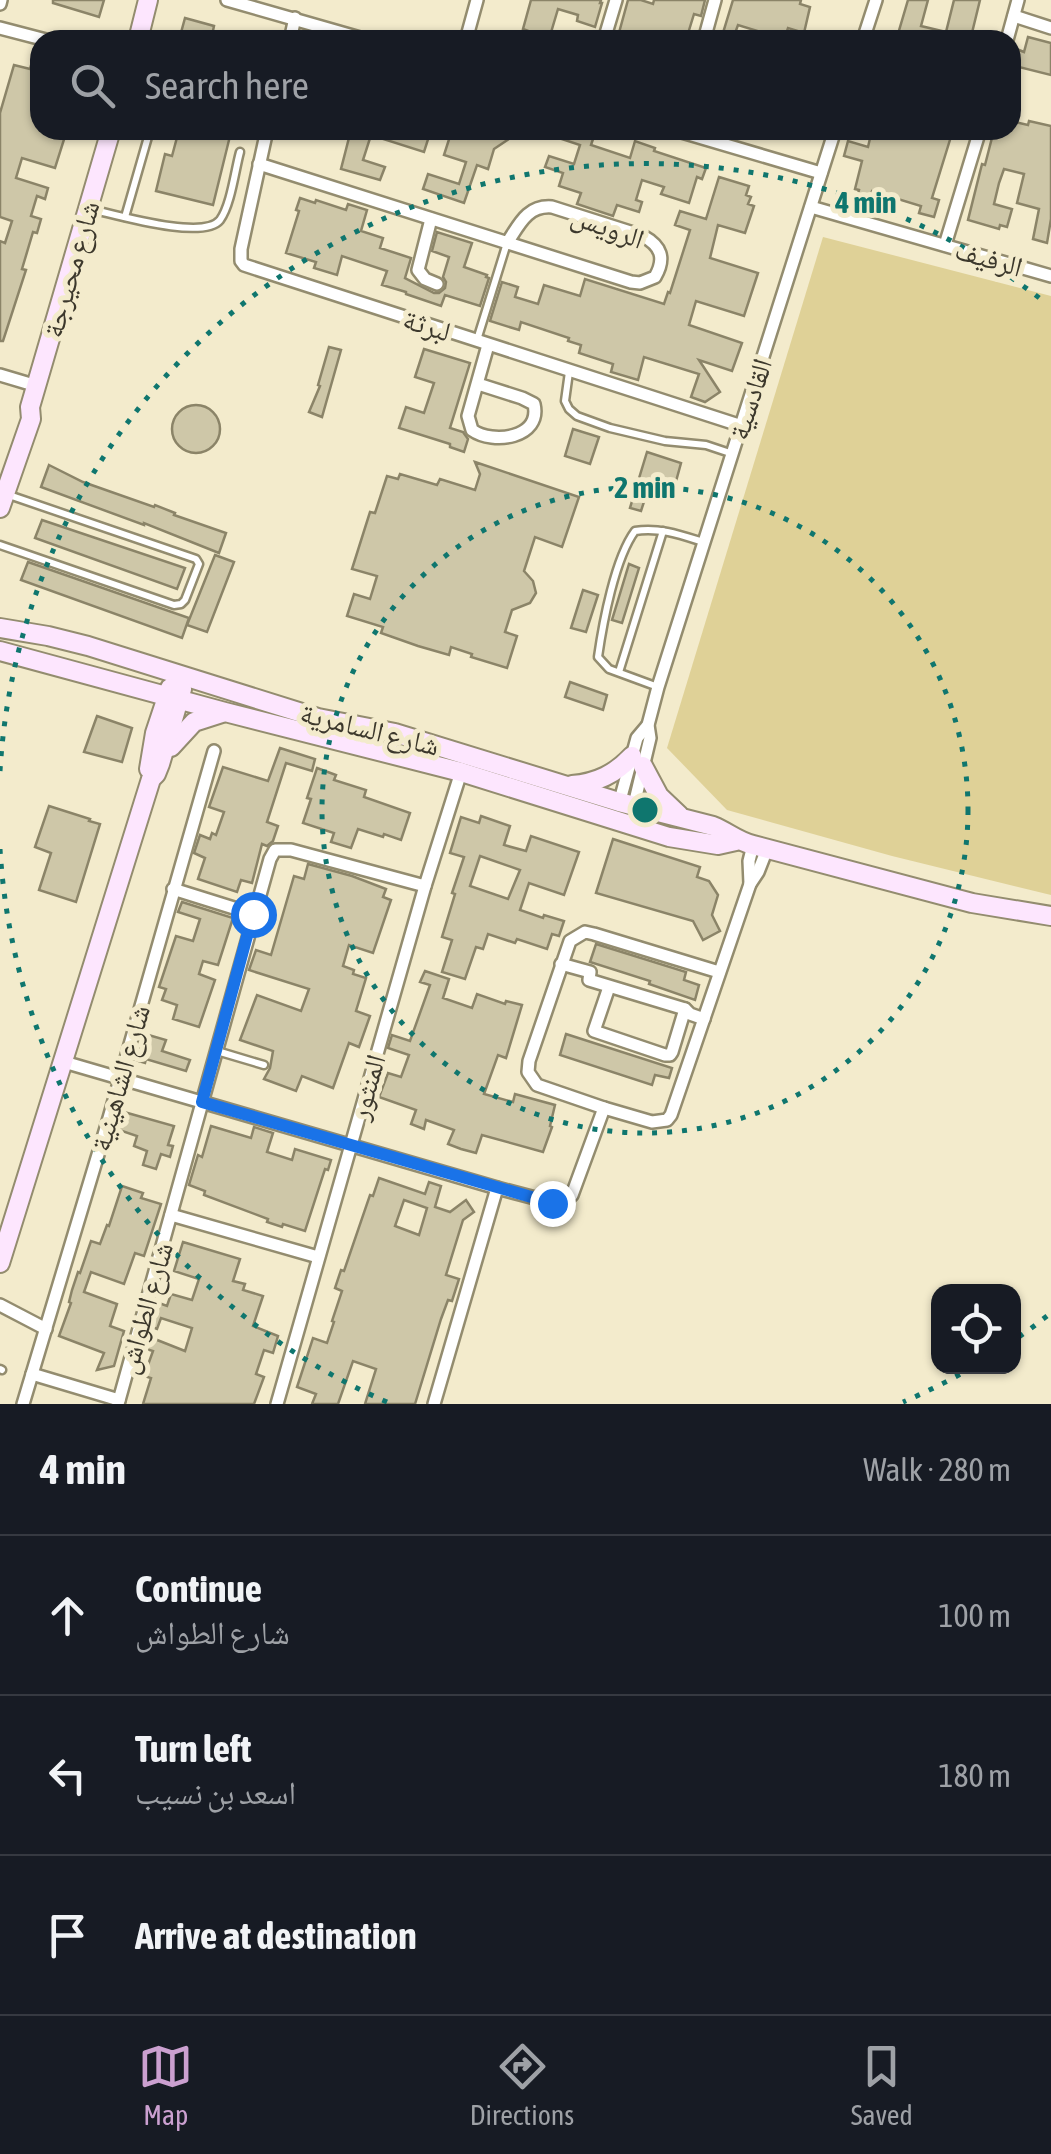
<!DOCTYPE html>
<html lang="en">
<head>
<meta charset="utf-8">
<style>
	:root { --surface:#171b24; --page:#242831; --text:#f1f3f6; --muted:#9ea1a6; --line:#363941; --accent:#cba0d0 }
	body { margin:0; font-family:"Asap Condensed","Noto Naskh Arabic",sans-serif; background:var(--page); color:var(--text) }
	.controls { position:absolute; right:30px; bottom:30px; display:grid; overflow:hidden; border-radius:20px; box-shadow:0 2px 8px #0004 }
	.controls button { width:90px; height:90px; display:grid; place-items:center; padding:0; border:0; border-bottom:2px solid var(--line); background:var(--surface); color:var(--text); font:50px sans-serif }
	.stop { position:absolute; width:30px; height:30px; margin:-22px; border:8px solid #1a73e8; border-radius:50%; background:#fff }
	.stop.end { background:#1a73e8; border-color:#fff; box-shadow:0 2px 10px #0008 }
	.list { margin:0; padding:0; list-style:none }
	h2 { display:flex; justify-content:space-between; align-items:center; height:130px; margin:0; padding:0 40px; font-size:42px }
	h2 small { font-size:32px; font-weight:400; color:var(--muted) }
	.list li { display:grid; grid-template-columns:65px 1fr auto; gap:30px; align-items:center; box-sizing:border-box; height:160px; padding:0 40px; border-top:2px solid var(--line) }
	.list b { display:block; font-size:38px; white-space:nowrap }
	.list p { margin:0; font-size:32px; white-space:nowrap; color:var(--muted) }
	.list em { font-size:32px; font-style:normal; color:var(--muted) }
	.icon { flex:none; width:55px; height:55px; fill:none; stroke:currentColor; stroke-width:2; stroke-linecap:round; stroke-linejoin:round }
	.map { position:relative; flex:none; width:1051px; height:1404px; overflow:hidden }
	.search { position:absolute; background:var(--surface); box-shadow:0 2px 8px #0004; left:30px; right:30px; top:30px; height:110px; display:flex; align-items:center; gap:25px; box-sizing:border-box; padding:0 35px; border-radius:30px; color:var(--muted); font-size:38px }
	.sheet { height:610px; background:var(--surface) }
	nav { display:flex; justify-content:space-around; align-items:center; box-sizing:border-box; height:140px; border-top:2px solid var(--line); background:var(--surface); font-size:28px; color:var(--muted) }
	nav a { display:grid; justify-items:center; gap:5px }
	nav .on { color:var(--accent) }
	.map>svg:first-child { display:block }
	.green { fill:#dfd197 }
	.building { fill:#cec7a8; stroke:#8b8468; stroke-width:2.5; fill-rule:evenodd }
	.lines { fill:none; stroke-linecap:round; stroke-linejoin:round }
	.lane-casing { stroke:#938c6f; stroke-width:11 }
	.street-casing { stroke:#938c6f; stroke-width:16 }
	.secondary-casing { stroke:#938c6f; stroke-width:22 }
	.lane { stroke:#fff; stroke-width:6 }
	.street { stroke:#fff; stroke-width:11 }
	.secondary { stroke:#fde6fe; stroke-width:18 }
	.route { stroke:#1a73e8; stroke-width:12 }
	.ring { fill:none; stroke:#0f766e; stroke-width:5; stroke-dasharray:5 10 }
	.labels { text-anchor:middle; stroke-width:10; stroke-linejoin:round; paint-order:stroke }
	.street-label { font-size:28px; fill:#3c382c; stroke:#f3ebcc }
	.centre { fill:#0f766e; stroke:#f3ebcc; stroke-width:5 }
	.ring-label { font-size:30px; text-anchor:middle; font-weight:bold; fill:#0f766e; stroke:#f3ebcc; stroke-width:10; stroke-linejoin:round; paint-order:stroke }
</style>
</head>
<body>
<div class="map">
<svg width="1051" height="1404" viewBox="0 0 1051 1404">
	<rect width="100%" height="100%" fill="#f3ebcc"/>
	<path class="green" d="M823,237L1051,296V895L892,856L727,810L667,748Z"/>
	<g class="building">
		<path d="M53,0H104L99,17L53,3Z"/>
		<path d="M531,0H601L600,3H602L595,27L577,21L578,15L558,9L549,39L523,29Z"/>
		<path d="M628,0H641L653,4L654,0H705L701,16L694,14L686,40H667L655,36L654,40H617Z"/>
		<path d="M733,0H801L800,4L810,7L804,33L788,28L784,40H759L761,32L738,25L734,36L723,33Z"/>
		<path d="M908,0H928L921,26L946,32L954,0H980L971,37L968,36L967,40H902L904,36L898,34Z"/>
		<path d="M185,18L214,26L211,40H179Z"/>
		<path d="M1028,37L1051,43V75L1015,66L1019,50L1024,52Z"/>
		<path d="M36,47L40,48V130H67L55,168L22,158L16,178L48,188L45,199L37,196L31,216L41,219L37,233L33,232L22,269L26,270L3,341H0V241L5,243L12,221L0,217V113L14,65L30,69Z"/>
		<path d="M1011,121L1028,125L1029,121L1051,126V219L1047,243L1033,239L1039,209L1017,203L1024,174L1004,169L999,183L994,204L1012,209L1007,227L1000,225L999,229L968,220L982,164L985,165L994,130H1011Z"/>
		<path d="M179,130H207L230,136L213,205L156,191L165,154L172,156Z"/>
		<path d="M351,130H431L424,152L371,135L363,160L385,167L380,180L341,169Z"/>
		<path d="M452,130H522L494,149L488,169L477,165L464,203L423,189L428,174L459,184L466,162L444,155Z"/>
		<path d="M541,130H596L591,145L630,158L635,141L655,148L654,151L706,168L702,179L697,177L689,203L661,194L664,187L642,180L636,200L642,202L639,212L617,205L613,216L577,204L581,193L559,186L563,173L545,167L549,156L574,164L580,145L541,132Z"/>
		<path d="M872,130H953L932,198L939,200L934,217L919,213L921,206L872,191L867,207L856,204L859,190L855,189L862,161L844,156L848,141L868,147Z"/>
		<path d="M719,177L749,186L746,195L751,197L748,204L754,206L745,233L718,225L710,258L758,273L744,316L696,301L689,325L742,343L732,371L699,360L720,392L705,402L691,397L699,374L644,357L638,380L611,372L613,364L579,353L581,345L568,341L569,338L521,322L519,330L490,321L502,282L518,287L515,297L538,304L544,285L580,296L585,279L664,304L668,292L670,293L690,230L675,225L680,211L706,219Z"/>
		<path d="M300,198L315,203L316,200L346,210L348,204L367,210L361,231L383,238L380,248L411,258L405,278L434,293H439L445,288L446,282L443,277L449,257L432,251L437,232L472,243L464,267L487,275L486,277L489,278L480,306L445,295L441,306L406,294V292L382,285L387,271L342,256L337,275L314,268L316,262L286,253L299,211L296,210Z"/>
		<path d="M329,347L341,350L322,417L309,412L320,386L318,385Z"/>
		<path d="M424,349L470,363L450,428L463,432L468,439L464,452L450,447V444L399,428L406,407L424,413L434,383L415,377Z"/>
		<circle cx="196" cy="429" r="24"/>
		<path d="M573,429L599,437L590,464L565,456Z"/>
		<path d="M647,452L681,463L675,485L652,477L641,511L630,508Z"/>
		<path d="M475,462L579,497L562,547L535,537L524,571L533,581L536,593L530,603L512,610L505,632L517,636L507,668L471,657L472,654L451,647L449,655L418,646L381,633L383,627L347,616L354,594L370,599L377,576L352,569L370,512L375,513L387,476L398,479L400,474L437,485L440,479L475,490L480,474Z"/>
		<path d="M49,465L83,482L154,507L155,505L175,513L174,515L226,533L219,553L144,523V525L41,487Z"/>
		<path d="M42,520L185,568L177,589L35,538Z"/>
		<path d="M215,555L234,562L207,632L187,625Z"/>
		<path d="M28,562L189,618L182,638L21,580Z"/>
		<path d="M629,564L639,568L622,623L612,620Z"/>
		<path d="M583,590L598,595L586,632L571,628Z"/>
		<path d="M570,682L607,695L603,710L565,697Z"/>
		<path d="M97,716L132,728L122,762L84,752Z"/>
		<path d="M280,748L315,759L312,771L286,763L267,822L278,826L273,841L267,846L262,844L252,883L241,880L237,892L198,879L205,858L194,853L200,835L210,839L212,833L216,835L224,812L209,807L223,767L268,781Z"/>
		<path d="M317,768L336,775L334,780L366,790L364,797L410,813L401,840L384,834L383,837L358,829L351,848L331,842L334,833L303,823L311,799L307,798Z"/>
		<path d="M49,806L90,819L89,821L100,824L76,902L39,890L51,853L35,847Z"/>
		<path d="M481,816L510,826L504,845L526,851L531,836L579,852L564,895L529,883L520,910L543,918L544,915L564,921L559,936L552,934L547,949L517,939L515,943L488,934L483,949L476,947L465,979L442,972L452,940L442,937L455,894L452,893L464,857L450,853L461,817L479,823ZM480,856L520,870L508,899L470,886Z"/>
		<path d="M613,839L700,867L697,877L709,881L718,895L712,915L720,931L703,940L693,921L596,893Z"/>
		<path d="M308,864L352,876L386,889L383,897L391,900L373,953L349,945L343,966L354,970L353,974L366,978L356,1011L370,1016L359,1047L349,1043L333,1088L302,1076L296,1091L264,1079L270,1068L273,1051L240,1040L257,995L301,1011L309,989L249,970L256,950L271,955L294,876L304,879Z"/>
		<path d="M182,902L233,918L218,965L203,961L199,974L215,980L199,1027L173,1019L177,1005L162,1000L166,989L159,987L176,936L193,941L200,919L178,912Z"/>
		<path d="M596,944L686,972L684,980L699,985L695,1000L649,984L650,981L590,962Z"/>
		<path d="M425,971L449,979L443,998L472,1008L477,994L505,1004L506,1001L522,1005L506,1058L498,1055L484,1094L513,1102L515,1094L555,1105L550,1126L552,1127L543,1152L482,1135L476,1153L461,1149L448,1144L454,1130L426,1120L424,1129L411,1124L416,1110L379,1097L388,1073L401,1077L409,1055L388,1048L392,1035L410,1041L430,985L420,982Z"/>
		<path d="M145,1034L166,1040L162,1051L190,1060L186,1071L146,1059L145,1063L135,1060Z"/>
		<path d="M566,1034L672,1068L669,1078L655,1075L652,1085L560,1055Z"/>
		<path d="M124,1112L174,1126L168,1145L173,1146L170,1157L161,1154L156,1169L143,1165L147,1151L134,1146L137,1136L119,1130Z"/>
		<path d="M211,1126L251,1138L254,1127L273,1133L267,1152L292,1160L295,1149L331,1160L328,1170L325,1169L305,1231L283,1224L282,1227L267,1222L268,1219L204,1195L205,1191L189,1185L198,1155L202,1157Z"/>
		<path d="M379,1178L425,1194L429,1182L441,1186L435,1207L450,1212L466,1200L474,1212L463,1220L446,1275L459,1279L452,1301L448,1300L441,1319L415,1404H365L376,1369L353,1361L338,1404H312L316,1394L297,1387L301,1375L313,1338L327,1343L334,1322L332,1321L342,1291L335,1288L341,1270L344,1271L370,1195L373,1196ZM404,1200L427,1208L419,1235L395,1226Z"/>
		<path d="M122,1186L143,1193L141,1198L161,1204L144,1256L135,1253L124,1284L91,1272L84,1292L117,1304L110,1326L124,1331L114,1366L97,1370L104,1353L59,1336L71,1303L69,1302L72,1290L78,1272L80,1273L91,1241L100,1244L107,1225L109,1226Z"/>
		<path d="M183,1242L240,1259L233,1281L245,1284L243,1290L263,1296L253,1326L278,1336L273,1353L264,1350L256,1374L264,1377L254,1404H143L151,1378L144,1376L153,1351L143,1348L147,1336L185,1351L192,1328L161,1318L157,1329L149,1326L156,1302L167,1306L171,1294L192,1300L199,1279L174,1271Z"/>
	</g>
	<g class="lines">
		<defs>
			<g id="lane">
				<path d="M222,40L223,37"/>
				<path d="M90,209C114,214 203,241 220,220C231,205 235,170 240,152"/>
				<path d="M125,217L150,130"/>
				<path d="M477,340L507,243"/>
				<path d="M569,372L565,401L569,409L577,416L610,428L665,441L706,445L733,454"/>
				<path d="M0,545L174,605L181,604L185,600L199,564L196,559L6,494"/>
				<path d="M619,672L663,531"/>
				<path d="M658,687L609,669L598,657C603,622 615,558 635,531C659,527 681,535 703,542"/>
				<path d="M217,1051L264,1065"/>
				<path d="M0,1369L2,1370"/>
			</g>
			<g id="street">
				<path d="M227,0L367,40"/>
				<path d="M0,4L1,0"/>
				<path d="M1014,16L1051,28"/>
				<path d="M0,28L46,40"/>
				<path d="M290,40L295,18"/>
				<path d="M466,40L477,0"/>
				<path d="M604,40L616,0"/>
				<path d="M704,40L715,0"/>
				<path d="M863,40L876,0"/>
				<path d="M1007,40L1018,0"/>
				<path d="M267,130L241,249V261L244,265L742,426"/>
				<path d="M675,130L821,173"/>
				<path d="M259,164L631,282L640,283L655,277C666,258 661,246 643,236L552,207C527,205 519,225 507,243"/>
				<path d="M811,207L1051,276"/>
				<path d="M431,219L418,270L425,279L437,284"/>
				<path d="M945,245L980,130"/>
				<path d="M0,375L37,386"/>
				<path d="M478,384L522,398L534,404C542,438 493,445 472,430L468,416L488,345"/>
				<path d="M619,804L637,738L648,725"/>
				<path d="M633,809L650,738L648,725L658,687L835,130"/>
				<path d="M750,884L749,861L753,845"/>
				<path d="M173,889L253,914"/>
				<path d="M561,964L590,972L589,980L685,1009L690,1014L704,1019"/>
				<path d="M609,987L594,1031L665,1055H670L672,1052L685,1009"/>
				<path d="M64,1062L497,1188L558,1204L564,1202L572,1195L604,1108L537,1085L528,1072L529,1061L570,941L585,932L594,934L719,972"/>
				<path d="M604,1108L652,1122L667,1120L671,1115L750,884L758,872L767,849"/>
				<path d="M171,1215L318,1257"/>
				<path d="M0,1305L46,1329"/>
				<path d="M32,1374L119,1400"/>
				<path d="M23,1404L109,1118L214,751"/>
				<path d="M118,1404L270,859L275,850H291L425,886"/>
				<path d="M277,1404L425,886L461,772"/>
				<path d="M434,1404L497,1188"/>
			</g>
			<g id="secondary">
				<path d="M138,40L148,0"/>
				<path d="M0,508L31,419L30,407L111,130"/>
				<path d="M0,628L48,636L88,646L318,718L395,733L619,802L713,826C728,832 737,841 753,845L972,903L1051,916"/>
				<path d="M0,651L225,712L461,772L669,837L718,845L736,841"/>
				<path d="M171,747L194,722L222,713"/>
				<path d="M643,766L659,796L679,815"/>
				<path d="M149,769L155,733L170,688"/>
				<path d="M572,785C597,783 615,774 632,756"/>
				<path d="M0,1263L151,779L156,774L160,764L182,689"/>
			</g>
		</defs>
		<use href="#lane" class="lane-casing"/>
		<use href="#street" class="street-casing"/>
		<use href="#secondary" class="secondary-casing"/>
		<use href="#lane" class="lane"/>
		<use href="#street" class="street"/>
		<use href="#secondary" class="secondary"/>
	</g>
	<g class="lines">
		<path class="route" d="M253,914L202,1102L552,1203"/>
	</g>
	<g class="ring">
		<circle cx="645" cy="810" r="323"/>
		<path d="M1047 1316A646 646 0 0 1 1016 1339M973 1367A646 646 0 0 1 903 1402M387 1402A646 646 0 0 1 0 849M0 771A646 646 0 0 1 1047 304"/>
	</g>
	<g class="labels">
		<g class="street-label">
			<text transform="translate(608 227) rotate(20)" y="10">الرويس</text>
			<text transform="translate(989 258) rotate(16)" y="10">الرفيف</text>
			<text transform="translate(71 269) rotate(-74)" y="10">شارع محيرجة</text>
			<text transform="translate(427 325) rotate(18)" y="10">لبرثة</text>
			<text transform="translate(750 399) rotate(-72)" y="10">القادسية</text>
			<text transform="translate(370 729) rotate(14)" y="10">شارع السامرية</text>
			<text transform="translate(120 1078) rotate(-74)" y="10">شارع الشاهينية</text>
			<text transform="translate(367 1087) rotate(-74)" y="10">المنثور</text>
			<text transform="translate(145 1308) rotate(-74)" y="10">شارع الطواش</text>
		</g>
	</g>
	<circle cx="645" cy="810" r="15" class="centre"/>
	<g class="ring-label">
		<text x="866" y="213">4 min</text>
		<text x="645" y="498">2 min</text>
	</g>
</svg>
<div class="controls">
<button><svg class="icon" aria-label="locate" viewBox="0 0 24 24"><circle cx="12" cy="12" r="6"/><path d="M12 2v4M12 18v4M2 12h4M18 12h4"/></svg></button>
</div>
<div class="stop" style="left:253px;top:914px"></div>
<div class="stop end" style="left:552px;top:1203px"></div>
<div class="search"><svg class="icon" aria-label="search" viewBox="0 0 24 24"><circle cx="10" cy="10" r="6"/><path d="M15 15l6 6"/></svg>Search here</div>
</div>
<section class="sheet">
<h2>4 min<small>Walk · 280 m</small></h2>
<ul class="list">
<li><svg class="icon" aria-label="ahead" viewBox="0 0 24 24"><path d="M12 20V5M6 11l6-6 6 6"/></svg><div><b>Continue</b><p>شارع الطواش</p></div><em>100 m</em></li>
<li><svg class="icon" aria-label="left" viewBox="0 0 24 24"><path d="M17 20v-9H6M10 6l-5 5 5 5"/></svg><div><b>Turn left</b><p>اسعد بن نسيب</p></div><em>180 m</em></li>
<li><svg class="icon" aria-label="arrive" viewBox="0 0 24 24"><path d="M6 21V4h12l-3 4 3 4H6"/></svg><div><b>Arrive at destination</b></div></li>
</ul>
</section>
<nav>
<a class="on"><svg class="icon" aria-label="map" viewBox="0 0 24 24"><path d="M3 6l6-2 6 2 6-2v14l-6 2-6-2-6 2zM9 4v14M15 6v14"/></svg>Map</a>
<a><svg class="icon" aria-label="directions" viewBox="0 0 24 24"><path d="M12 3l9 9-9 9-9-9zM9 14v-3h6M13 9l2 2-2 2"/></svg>Directions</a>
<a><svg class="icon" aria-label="saved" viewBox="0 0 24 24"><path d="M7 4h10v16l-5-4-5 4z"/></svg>Saved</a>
</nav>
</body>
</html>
